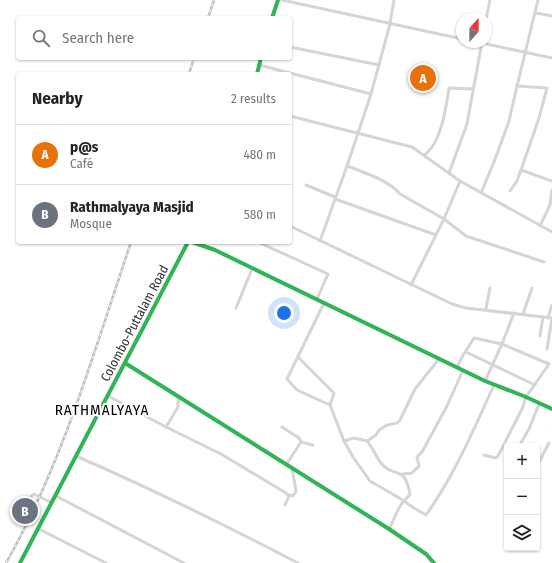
<!DOCTYPE html>
<html lang="en">
<head>
<meta charset="utf-8">
<style>
	:root { --surface:#fff; --page:#f2f2f2; --text:#222; --muted:#767676; --line:#e0e0e0; --accent:#db2777 }
	body { margin:0; font-family:"Fira Sans Condensed",sans-serif; background:var(--page); color:var(--text) }
	.controls { position:absolute; right:12px; bottom:12px; display:grid; overflow:hidden; border-radius:4px; box-shadow:0 1px 3px #0004 }
	.controls button { width:36px; height:36px; display:grid; place-items:center; padding:0; border:0; border-bottom:1px solid var(--line); background:var(--surface); color:var(--text); font:20px sans-serif }
	.compass { position:absolute; left:456px; top:12px; width:36px; height:36px; border-radius:50%; background:var(--surface); box-shadow:0 1px 3px #0004; rotate:21deg }
	.you { position:absolute; left:284px; top:313px; width:14px; height:14px; margin:-10px; border:3px solid #fff; border-radius:50%; background:#1a73e8; box-shadow:0 0 0 6px #1a73e833 }
	.badge { display:grid; place-items:center; width:26px; height:26px; border-radius:50%; background:var(--accent); color:#fff; font-size:13px; font-weight:700 }
	.pin { position:absolute; translate:-50% -50%; border:2px solid #fff; box-shadow:0 1px 4px #0006 }
	.list { margin:0; padding:0; list-style:none }
	h2 { display:flex; justify-content:space-between; align-items:center; height:52px; margin:0; padding:0 16px; font-size:17px }
	h2 small { font-size:13px; font-weight:400; color:var(--muted) }
	.list li { display:grid; grid-template-columns:26px 1fr auto; gap:12px; align-items:center; box-sizing:border-box; height:60px; padding:0 16px; border-top:1px solid var(--line) }
	.list b { display:block; font-size:15px; white-space:nowrap }
	.list p { margin:0; font-size:13px; white-space:nowrap; color:var(--muted) }
	.list em { font-size:13px; font-style:normal; color:var(--muted) }
	.icon { flex:none; width:22px; height:22px; fill:none; stroke:currentColor; stroke-width:2; stroke-linecap:round; stroke-linejoin:round }
	.map { position:relative; flex:none; width:552px; height:563px; overflow:hidden }
	.search { position:absolute; background:var(--surface); box-shadow:0 1px 3px #0004; left:16px; top:16px; width:276px; height:44px; display:flex; align-items:center; gap:10px; box-sizing:border-box; padding:0 14px; border-radius:4px; color:var(--muted); font-size:15px }
	.panel { position:absolute; background:var(--surface); box-shadow:0 1px 3px #0004; left:16px; top:72px; width:276px; height:172px; border-radius:4px }
	.map>svg:first-child { display:block }
	.lines { fill:none; stroke-linecap:round; stroke-linejoin:round }
	.street { stroke:#d5d5d5; stroke-width:3 }
	.fast { stroke:#30b455; stroke-width:4 }
	.rail-casing { stroke:#bdbdbd; stroke-width:2.5 }
	.rail { stroke:#fff; stroke-width:1; stroke-dasharray:3; stroke-linecap:butt }
	.labels { text-anchor:middle; stroke-width:4; stroke-linejoin:round; paint-order:stroke }
	.street-label { font-size:13px; fill:#313131; stroke:#fff }
	.quarter-label { font-size:15px; letter-spacing:1px; fill:#000; stroke:#fff }
</style>
</head>
<body>
<div class="map">
<svg width="552" height="563" viewBox="0 0 552 563">
	<rect width="100%" height="100%" fill="#fff"/>
	<g class="lines">
		<g class="street">
			<path d="M282,0L462,39"/>
			<path d="M538,0L517,86L547,88L539,118L521,170L552,181"/>
			<path d="M536,13L552,16"/>
			<path d="M486,19L490,0"/>
			<path d="M390,23L394,0"/>
			<path d="M477,42L552,58"/>
			<path d="M290,47L379,65"/>
			<path d="M259,65L371,94"/>
			<path d="M290,116L412,147L460,181L552,232"/>
			<path d="M424,155C441,144 446,108 449,88L473,89"/>
			<path d="M347,166C363,172 390,181 400,194L444,219L460,181"/>
			<path d="M449,173L467,124L482,42"/>
			<path d="M306,185L335,197"/>
			<path d="M510,191L517,181L521,170"/>
			<path d="M481,193L494,162L509,121L517,86"/>
			<path d="M335,199L436,235"/>
			<path d="M290,226L452,304L466,308L552,318"/>
			<path d="M540,226L550,205L552,190"/>
			<path d="M320,241L347,166L371,94L390,24"/>
			<path d="M258,242L328,274L317,299"/>
			<path d="M411,285L444,219L466,236L544,262"/>
			<path d="M236,308L252,269"/>
			<path d="M486,309L490,288"/>
			<path d="M523,314L532,288"/>
			<path d="M548,318L552,305"/>
			<path d="M540,336L543,317"/>
			<path d="M547,349L552,318"/>
			<path d="M466,352L535,385"/>
			<path d="M298,357L334,393L330,405L297,390L287,379L324,303"/>
			<path d="M457,367L462,357L474,338L502,344L549,364L526,397L522,409L498,456L496,458L484,455"/>
			<path d="M485,381L502,344L514,313"/>
			<path d="M108,396L166,427L221,454L286,493L289,496L285,505"/>
			<path d="M330,405L344,441L353,457L370,481L401,499L414,508L426,515C454,476 474,429 494,385"/>
			<path d="M166,427L178,407V402L180,398"/>
			<path d="M282,427L299,438L301,442L313,445"/>
			<path d="M344,441L354,438L367,441C373,448 376,457 381,463C393,479 404,463 410,494C408,498 404,500 402,503C396,512 394,520 389,529"/>
			<path d="M367,441L376,435L379,430L387,425L397,423L400,420L415,389L439,359"/>
			<path d="M519,446L529,429L539,404"/>
			<path d="M76,456C152,489 225,525 298,563"/>
			<path d="M286,465L301,442"/>
			<path d="M537,466L549,443"/>
			<path d="M403,474L412,473L419,466L417,457L422,452L447,406L463,370"/>
			<path d="M289,495L293,496L296,491L292,468"/>
			<path d="M56,496L184,563"/>
			<path d="M24,509C26,503 29,497 34,494L52,503"/>
			<path d="M39,529L106,563"/>
		</g>
		<g class="fast">
			<path d="M272,18L278,0"/>
			<path d="M257,74L261,58"/>
			<path d="M192,242L215,250L485,381L526,397L552,409"/>
			<path d="M125,363L389,529L426,554L434,563"/>
			<path d="M20,563L188,242"/>
		</g>
		<defs>
			<g id="rail">
				<path d="M208,18L214,0"/>
				<path d="M189,74L194,58"/>
				<path d="M6,563C62,465 95,349 131,242"/>
			</g>
		</defs>
		<use href="#rail" class="rail-casing"/>
		<use href="#rail" class="rail"/>
	</g>
	<g class="labels">
		<g class="street-label">
			<text transform="translate(134 323) rotate(-62)" y="5">Colombo-Puttalam Road</text>
		</g>
		<g class="quarter-label">
			<text x="102" y="415">RATHMALYAYA</text>
		</g>
	</g>
</svg>
<div class="controls">
<button>+</button>
<button>−</button>
<button><svg class="icon" aria-label="layers" viewBox="0 0 24 24"><path d="M12 4l9 5-9 5-9-5zM3 14l9 5 9-5"/></svg></button>
</div>
<svg class="compass" viewBox="-18 -18 36 36"><path d="M0-13l5 13h-10z" fill="#e53935"/><path d="M0 13l5-13h-10z" fill="#767676"/></svg>
<div class="you"></div>
<div class="pin badge" style="left:423px;top:78px;background:#e8710a">A</div>
<div class="pin badge" style="left:25px;top:511px;background:#6b7280">B</div>
<div class="search"><svg class="icon" aria-label="search" viewBox="0 0 24 24"><circle cx="10" cy="10" r="6"/><path d="M15 15l6 6"/></svg>Search here</div>
<section class="panel">
<h2>Nearby<small>2 results</small></h2>
<ul class="list">
<li><span class="badge" style="background:#e8710a">A</span><div><b>p@s</b><p>Café</p></div><em>480 m</em></li>
<li><span class="badge" style="background:#6b7280">B</span><div><b>Rathmalyaya Masjid</b><p>Mosque</p></div><em>580 m</em></li>
</ul>
</section>
</div>
</body>
</html>
